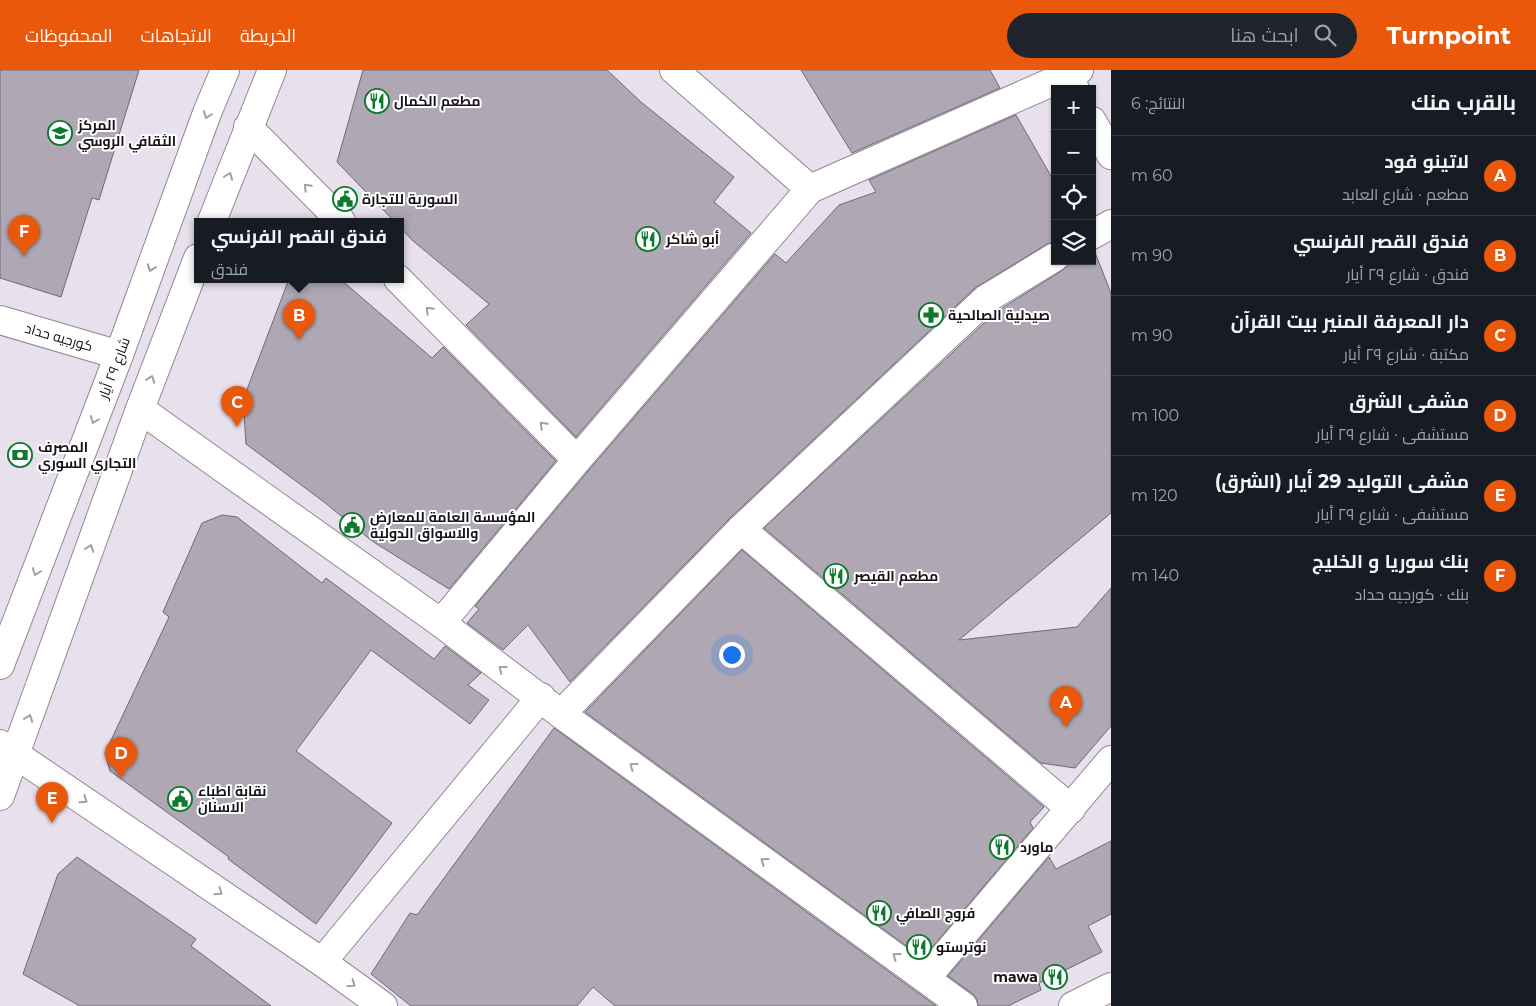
<!DOCTYPE html>
<html lang="ar">
<head>
<meta charset="utf-8">
<style>
	:root { --surface:#171b24; --page:#20242c; --text:#f1f3f6; --muted:#9ea1a6; --line:#363941; --accent:#ea580c }
	body { margin:0; font-family:Montserrat,Cairo,sans-serif; background:var(--page); color:var(--text); direction:rtl }
	.controls { position:absolute; right:15px; top:15px; display:grid; overflow:hidden; border-radius:0px; box-shadow:0 1px 4px #0004 }
	.controls button { width:45px; height:45px; display:grid; place-items:center; padding:0; border:0; border-bottom:1px solid var(--line); background:var(--surface); color:var(--text); font:25px sans-serif }
	.you { position:absolute; left:731px; top:584px; width:18px; height:18px; margin:-12px; border:4px solid #fff; border-radius:50%; background:#1a73e8; box-shadow:0 0 0 8px #1a73e833 }
	.badge { display:grid; place-items:center; width:32px; height:32px; border-radius:50%; background:var(--accent); color:#fff; font-size:16px; font-weight:700 }
	.pin { position:absolute; translate:-50% -41px; filter:drop-shadow(0 1px 2px #0008) }
	.pin::after { content:''; position:absolute; top:26px; width:18px; height:15px; background:inherit; clip-path:polygon(0 0,100% 0,50% 100%) }
	.popup { position:absolute; left:194px; top:148px; width:210px; height:65px; box-sizing:border-box; display:grid; place-content:center; border-radius:0px; background:var(--surface); filter:drop-shadow(0 1px 4px #0005); font-size:16px; white-space:nowrap; color:var(--muted) }
	.popup b { font-size:19px; color:var(--text) }
	.popup::after { content:''; position:absolute; left:50%; top:100%; margin-left:-10px; border:10px solid transparent; border-top-color:var(--surface) }
	.list { margin:0; padding:0; list-style:none }
	h2 { display:flex; justify-content:space-between; align-items:center; height:65px; margin:0; padding:0 20px; font-size:21px }
	h2 small { font-size:16px; font-weight:400; color:var(--muted) }
	.list li { display:grid; grid-template-columns:32px 1fr auto; gap:15px; align-items:center; box-sizing:border-box; height:80px; padding:0 20px; border-top:1px solid var(--line) }
	.list b { display:block; font-size:19px; white-space:nowrap }
	.list p { margin:0; font-size:16px; white-space:nowrap; color:var(--muted) }
	.list em { font-size:16px; font-style:normal; color:var(--muted) }
	.icon { flex:none; width:28px; height:28px; fill:none; stroke:currentColor; stroke-width:2; stroke-linecap:round; stroke-linejoin:round }
	.map { position:relative; flex:none; width:1111px; height:936px; overflow:hidden; direction:ltr }
	header { display:flex; align-items:center; gap:30px; box-sizing:border-box; height:70px; padding:0 25px; background:var(--accent); color:#fff }
	header strong { font-size:24px }
	nav { display:flex; gap:28px; margin-inline-start:auto; font-size:18px }
	.search { width:350px; height:45px; background:var(--page); display:flex; align-items:center; gap:12px; box-sizing:border-box; padding:0 18px; border-radius:28px; color:var(--muted); font-size:19px }
	main { display:flex }
	aside { flex:1; background:var(--surface) }
	.map>svg:first-child { display:block }
	.building { fill:#afa8b4; stroke:#706974 }
	.lines { fill:none; stroke-linecap:round; stroke-linejoin:round }
	.minor-casing { stroke:#908894; stroke-width:30 }
	.tertiary-casing { stroke:#908894; stroke-width:30 }
	.secondary-casing { stroke:#908894; stroke-width:30 }
	.primary-casing { stroke:#908894; stroke-width:30 }
	.minor { stroke:#fff; stroke-width:28 }
	.tertiary { stroke:#fff; stroke-width:28 }
	.secondary { stroke:#fff; stroke-width:28 }
	.primary { stroke:#fff; stroke-width:28 }
	.oneway { stroke:#a1a0a2 }
	.labels { text-anchor:middle; stroke-width:4; stroke-linejoin:round; paint-order:stroke }
	.poi-label { font-size:14px; font-weight:bold; fill:#151217; stroke:#fff; text-anchor:start }
	.street-label { font-size:14px; fill:#151217; stroke:#fff }
</style>
</head>
<body>
<header>
<strong>Turnpoint</strong>
<div class="search"><svg class="icon" aria-label="search" viewBox="0 0 24 24"><circle cx="10" cy="10" r="6"/><path d="M15 15l6 6"/></svg>ابحث هنا</div>
<nav><a>الخريطة</a><a>الاتجاهات</a><a>المحفوظات</a></nav>
</header>
<main>
<aside>
<h2>بالقرب منك<small>النتائج: 6</small></h2>
<ul class="list">
<li><span class="badge">A</span><div><b>لاتينو فود</b><p>مطعم · شارع العابد</p></div><em>60 m</em></li>
<li><span class="badge">B</span><div><b>فندق القصر الفرنسي</b><p>فندق · شارع ٢٩ أيار</p></div><em>90 m</em></li>
<li><span class="badge">C</span><div><b>دار المعرفة المنير بيت القرآن</b><p>مكتبة · شارع ٢٩ أيار</p></div><em>90 m</em></li>
<li><span class="badge">D</span><div><b>مشفى الشرق</b><p>مستشفى · شارع ٢٩ أيار</p></div><em>100 m</em></li>
<li><span class="badge">E</span><div><b>مشفى التوليد 29 أيار (الشرق)</b><p>مستشفى · شارع ٢٩ أيار</p></div><em>120 m</em></li>
<li><span class="badge">F</span><div><b>بنك سوريا و الخليج</b><p>بنك · كورجيه حداد</p></div><em>140 m</em></li>
</ul>
</aside>
<div class="map">
<svg width="1111" height="936" viewBox="0 0 1111 936">
	<rect width="100%" height="100%" fill="#e8e0ed"/>
	<g class="building">
		<path d="M0,0H139L99,130L92,128L61,227L0,208Z"/>
		<path d="M363,0H607L641,32L734,107L714,132L751,163L576,367L466,255L489,234L412,170L400,157V151H394L337,92Z"/>
		<path d="M801,0H990L1000,18L852,83Z"/>
		<path d="M1016,45L1055,113V171L1047,174L975,218L730,448L570,612L528,555L503,580L467,553L479,539L475,536L589,400L775,184L786,193L839,135L876,122L869,110Z"/>
		<path d="M1094,180L1111,223V443L959,570L1077,557L1111,518V656L1075,698L1041,693L764,458L996,242L1063,200L1073,191H1092V181Z"/>
		<path d="M289,209H340L432,288L443,277L556,391L449,519L372,471L324,432L246,374L243,330Z"/>
		<path d="M222,445L237,447L322,513L326,508L434,589L445,576L481,603L468,615L489,630L470,654L371,580L296,681L392,753L316,854L228,789L229,787L110,701L105,683L169,547L163,542L202,453Z"/>
		<path d="M742,480L1044,737L1030,752L1033,758L923,888L585,642Z"/>
		<path d="M554,658L936,936H615L593,917L577,936H411L371,904L410,843L417,845Z"/>
		<path d="M1111,771V844L1088,856L1102,882L1039,913L1041,920L1008,936H978L977,929L973,924L948,906L1049,787L1056,799Z"/>
		<path d="M77,787L196,869L191,876L271,936H80L23,904L58,804Z"/>
	</g>
	<g class="lines">
		<defs>
			<g id="minor">
				<path d="M674,0L810,119"/>
				<path d="M248,57L341,151"/>
				<path d="M1092,165L1111,154"/>
				<path d="M398,209L577,390"/>
				<path d="M0,250L119,285"/>
				<path d="M140,339L441,553L561,644L963,936"/>
				<path d="M741,459L1071,739"/>
				<path d="M441,553L577,390L810,119L1079,0"/>
				<path d="M561,644L741,459L986,229L1055,187"/>
				<path d="M0,674L322,892L383,936"/>
				<path d="M322,892L541,627"/>
				<path d="M926,908L1111,690"/>
			</g>
			<g id="tertiary">
				<path d="M1065,0L1075,19"/>
				<path d="M1092,51L1111,85"/>
			</g>
			<path id="secondary" d="M1073,936L1111,917"/>
			<g id="primary">
				<path d="M212,151L272,0"/>
				<path d="M0,595L119,285L207,43L225,0"/>
				<path d="M0,726L140,339L198,188"/>
			</g>
		</defs>
		<use href="#minor" class="minor-casing"/>
		<use href="#tertiary" class="tertiary-casing"/>
		<use href="#secondary" class="secondary-casing"/>
		<use href="#primary" class="primary-casing"/>
		<use href="#minor" class="minor"/>
		<use href="#tertiary" class="tertiary"/>
		<use href="#secondary" class="secondary"/>
		<use href="#primary" class="primary"/>
	</g>
	<defs><path id="oneway-chevron" d="M-2-3.5L2.5 0L-2 3.5" fill="none" stroke-width="1.6" stroke-linecap="round" stroke-linejoin="round" transform="scale(1.25)"/></defs>
	<g class="oneway">
		<use href="#oneway-chevron" transform="translate(207 45) rotate(111)"/>
		<use href="#oneway-chevron" transform="translate(229 106) rotate(-69)"/>
		<use href="#oneway-chevron" transform="translate(307 117) rotate(-135)"/>
		<use href="#oneway-chevron" transform="translate(151 198) rotate(110)"/>
		<use href="#oneway-chevron" transform="translate(429 240) rotate(-135)"/>
		<use href="#oneway-chevron" transform="translate(151 309) rotate(-70)"/>
		<use href="#oneway-chevron" transform="translate(94 350) rotate(111)"/>
		<use href="#oneway-chevron" transform="translate(543 355) rotate(-135)"/>
		<use href="#oneway-chevron" transform="translate(90 478) rotate(-70)"/>
		<use href="#oneway-chevron" transform="translate(36 502) rotate(111)"/>
		<use href="#oneway-chevron" transform="translate(502 599) rotate(-143)"/>
		<use href="#oneway-chevron" transform="translate(29 648) rotate(-70)"/>
		<use href="#oneway-chevron" transform="translate(633 696) rotate(-144)"/>
		<use href="#oneway-chevron" transform="translate(84 730) rotate(34)"/>
		<use href="#oneway-chevron" transform="translate(764 791) rotate(-144)"/>
		<use href="#oneway-chevron" transform="translate(219 822) rotate(34)"/>
		<use href="#oneway-chevron" transform="translate(896 886) rotate(-144)"/>
		<use href="#oneway-chevron" transform="translate(352 914) rotate(36)"/>
	</g>
	<defs>
		<symbol id="restaurant-ring" viewBox="-11 -11 22 22"><circle r="9.5" fill="#fff" stroke="#0d792d" stroke-width="1.5"/><path d="M-5-6h1v4h1v-4h1v4h1v-4h1v5L-1.5 .5V6h-2V.5L-5-1ZM5-6V6H3V1.5H1.5Q1.5-4 5-6Z" fill="#0d792d"/></symbol>
		<symbol id="school-ring" viewBox="-11 -11 22 22"><circle r="9.5" fill="#fff" stroke="#0d792d" stroke-width="1.5"/><path d="M0-5L7-2L0 1L-7-2ZM-4 1L0 2.5L4 1V4Q0 6-4 4Z" fill="#0d792d"/></symbol>
		<symbol id="civic-ring" viewBox="-11 -11 22 22"><circle r="9.5" fill="#fff" stroke="#0d792d" stroke-width="1.5"/><path d="M-.6-6.5H3V-4.5H.6V-3L4-1V1h2V6H-6V1h2V-1L-.6-3ZM-1.2 2.5V6h2.4V2.5Z" fill="#0d792d"/></symbol>
		<symbol id="pharmacy-ring" viewBox="-11 -11 22 22"><circle r="9.5" fill="#fff" stroke="#0d792d" stroke-width="1.5"/><path d="M-2-6h4v4h4v4h-4v4h-4v-4h-4v-4h4Z" fill="#0d792d"/></symbol>
		<symbol id="bank-ring" viewBox="-11 -11 22 22"><circle r="9.5" fill="#fff" stroke="#0d792d" stroke-width="1.5"/><path d="M-6-4H6V4H-6ZM0-2.3a2.3 2.3 0 1 0 0 4.6a2.3 2.3 0 1 0 0-4.6Z" fill="#0d792d"/></symbol>
	</defs>
	<g fill-rule="evenodd">
		<use href="#restaurant-ring" x="363" y="17" width="28" height="28"/>
		<use href="#school-ring" x="46" y="49" width="28" height="28"/>
		<use href="#civic-ring" x="331" y="115" width="28" height="28"/>
		<use href="#restaurant-ring" x="634" y="155" width="28" height="28"/>
		<use href="#pharmacy-ring" x="917" y="231" width="28" height="28"/>
		<use href="#bank-ring" x="6" y="371" width="28" height="28"/>
		<use href="#civic-ring" x="338" y="441" width="28" height="28"/>
		<use href="#restaurant-ring" x="822" y="492" width="28" height="28"/>
		<use href="#civic-ring" x="166" y="715" width="28" height="28"/>
		<use href="#restaurant-ring" x="988" y="763" width="28" height="28"/>
		<use href="#restaurant-ring" x="865" y="829" width="28" height="28"/>
		<use href="#restaurant-ring" x="905" y="863" width="28" height="28"/>
		<use href="#restaurant-ring" x="1041" y="893" width="28" height="28"/>
	</g>
	<g class="labels">
		<g class="poi-label">
			<text x="394" y="36">مطعم الكمال</text>
			<text x="78" y="60">المركز<tspan x="78" dy="16">الثقافي الروسي</tspan></text>
			<text x="362" y="134">السورية للتجارة</text>
			<text x="666" y="174">أبو شاكر</text>
			<text x="948" y="250">صيدلية الصالحية</text>
			<text x="38" y="382">المصرف<tspan x="38" dy="16">التجاري السوري</tspan></text>
			<text x="370" y="452">المؤسسة العامة للمعارض<tspan x="370" dy="16">والاسواق الدولية</tspan></text>
			<text x="854" y="511">مطعم القيصر</text>
			<text x="198" y="726">نقابة اطباء<tspan x="198" dy="16">الاسنان</tspan></text>
			<text x="1020" y="782">ماورد</text>
			<text x="896" y="848">فروج الصافي</text>
			<text x="936" y="882">نوترستو</text>
			<text x="1038" y="912" text-anchor="end">mawa</text>
		</g>
		<g class="street-label">
			<text transform="translate(59 267) rotate(16)" y="5">كورجيه حداد</text>
			<text transform="translate(114 298) rotate(-69)" y="5">شارع ٢٩ أيار</text>
		</g>
	</g>
</svg>
<div class="controls">
<button>+</button>
<button>−</button>
<button><svg class="icon" aria-label="locate" viewBox="0 0 24 24"><circle cx="12" cy="12" r="6"/><path d="M12 2v4M12 18v4M2 12h4M18 12h4"/></svg></button>
<button><svg class="icon" aria-label="layers" viewBox="0 0 24 24"><path d="M12 4l9 5-9 5-9-5zM3 14l9 5 9-5"/></svg></button>
</div>
<div class="you"></div>
<div class="pin badge" style="left:1066px;top:657px">A</div>
<div class="pin badge" style="left:299px;top:270px">B</div>
<div class="popup"><b>فندق القصر الفرنسي</b>فندق</div>
<div class="pin badge" style="left:237px;top:357px">C</div>
<div class="pin badge" style="left:121px;top:708px">D</div>
<div class="pin badge" style="left:52px;top:753px">E</div>
<div class="pin badge" style="left:24px;top:186px">F</div>
</div>
</main>
</body>
</html>
